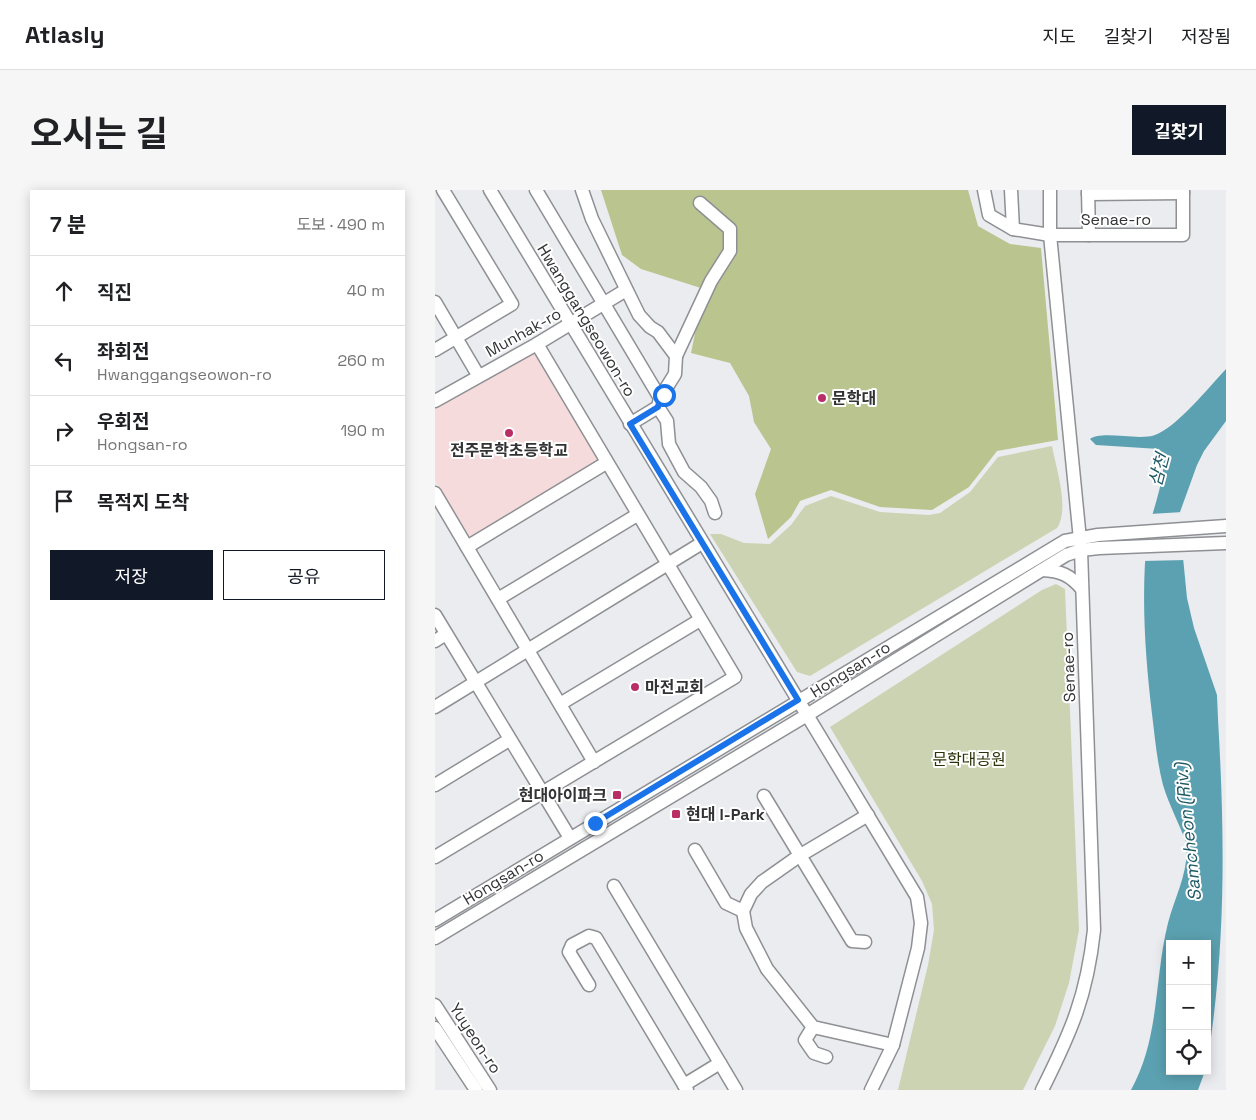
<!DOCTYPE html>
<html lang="ko">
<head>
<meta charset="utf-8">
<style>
	:root { --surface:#fff; --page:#f6f6f6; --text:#202124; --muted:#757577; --line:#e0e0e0; --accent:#111827 }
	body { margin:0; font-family:"Space Grotesk","Noto Sans KR",sans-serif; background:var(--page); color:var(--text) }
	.controls { position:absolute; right:15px; bottom:15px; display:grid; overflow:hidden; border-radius:0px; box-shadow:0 2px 12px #0003 }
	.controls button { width:45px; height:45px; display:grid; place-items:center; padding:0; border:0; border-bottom:1px solid var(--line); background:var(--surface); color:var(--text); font:25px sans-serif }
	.stop { position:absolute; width:15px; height:15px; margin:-11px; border:4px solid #1a73e8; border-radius:50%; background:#fff }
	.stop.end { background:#1a73e8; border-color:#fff; box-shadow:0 1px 5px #0008 }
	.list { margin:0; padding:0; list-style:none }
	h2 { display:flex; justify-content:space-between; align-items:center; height:65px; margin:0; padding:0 20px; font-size:21px }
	h2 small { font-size:16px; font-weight:400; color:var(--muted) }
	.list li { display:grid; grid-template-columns:32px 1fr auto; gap:15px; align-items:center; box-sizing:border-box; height:70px; padding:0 20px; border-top:1px solid var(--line) }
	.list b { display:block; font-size:19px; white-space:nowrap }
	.list p { margin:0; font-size:16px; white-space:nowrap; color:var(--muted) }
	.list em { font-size:16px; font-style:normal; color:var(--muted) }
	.actions { display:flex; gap:10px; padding:15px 20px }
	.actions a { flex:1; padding:11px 0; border:1px solid var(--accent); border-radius:0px; text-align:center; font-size:18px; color:var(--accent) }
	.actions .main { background:var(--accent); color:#fff }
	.icon { flex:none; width:28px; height:28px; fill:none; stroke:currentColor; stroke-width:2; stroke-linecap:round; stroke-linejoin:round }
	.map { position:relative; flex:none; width:791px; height:900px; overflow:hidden; border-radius:0px }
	header { display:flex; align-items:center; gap:30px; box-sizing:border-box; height:70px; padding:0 25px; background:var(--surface); border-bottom:1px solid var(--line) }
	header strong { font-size:24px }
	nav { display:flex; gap:28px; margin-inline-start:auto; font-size:18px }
	.intro { display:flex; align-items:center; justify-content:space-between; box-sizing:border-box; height:120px; padding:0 30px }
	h1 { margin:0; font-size:35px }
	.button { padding:12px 22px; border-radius:0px; background:var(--accent); color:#fff; font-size:18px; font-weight:700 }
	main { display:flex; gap:30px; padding:0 30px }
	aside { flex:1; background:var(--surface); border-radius:0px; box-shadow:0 2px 12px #0003 }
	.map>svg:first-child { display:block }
	.education { fill:#f6dbdc }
	.green { fill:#ccd3b2 }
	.forest { fill:#b9c48e }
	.water { fill:#5ca1b1 }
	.pier { fill:#eaecf0 }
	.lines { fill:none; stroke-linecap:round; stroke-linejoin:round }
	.minor-casing { stroke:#8e9094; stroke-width:15 }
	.minor { stroke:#fff; stroke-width:12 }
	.route { stroke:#1a73e8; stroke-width:6 }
	.poi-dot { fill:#ba2e66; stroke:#fff; stroke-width:2 }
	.labels { text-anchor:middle; stroke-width:4; stroke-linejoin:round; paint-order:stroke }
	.street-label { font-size:16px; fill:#333335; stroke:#fff }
	.poi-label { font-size:16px; font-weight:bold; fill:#333335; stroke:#fff; text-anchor:start }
	.park-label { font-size:16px; fill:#2d3308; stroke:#fff }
	.water-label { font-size:18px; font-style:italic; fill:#215a67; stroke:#fff }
</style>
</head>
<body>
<header>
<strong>Atlasly</strong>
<nav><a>지도</a><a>길찾기</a><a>저장됨</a></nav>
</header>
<div class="intro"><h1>오시는 길</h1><a class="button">길찾기</a></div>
<main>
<aside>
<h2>7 분<small>도보 · 490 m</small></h2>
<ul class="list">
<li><svg class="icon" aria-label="ahead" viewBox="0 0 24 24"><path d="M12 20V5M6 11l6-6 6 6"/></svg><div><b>직진</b></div><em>40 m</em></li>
<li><svg class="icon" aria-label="left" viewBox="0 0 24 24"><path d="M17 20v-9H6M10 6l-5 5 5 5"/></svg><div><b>좌회전</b><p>Hwanggangseowon-ro</p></div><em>260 m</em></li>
<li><svg class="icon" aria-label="right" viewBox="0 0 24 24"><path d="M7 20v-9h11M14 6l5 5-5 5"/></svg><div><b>우회전</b><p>Hongsan-ro</p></div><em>190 m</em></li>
<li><svg class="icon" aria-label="arrive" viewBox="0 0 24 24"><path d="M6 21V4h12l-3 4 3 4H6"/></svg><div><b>목적지 도착</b></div></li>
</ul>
<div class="actions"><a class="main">저장</a><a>공유</a></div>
</aside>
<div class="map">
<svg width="791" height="900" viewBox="0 0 791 900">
	<rect width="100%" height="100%" fill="#eaecf0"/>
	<path class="education" d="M96,158L163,270L34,347L0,291V216Z"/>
	<g class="green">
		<path d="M617,256C621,278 635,319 622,338L375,486L362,482L275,344H286L309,353L335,354L356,335L370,316L396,306L445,322L494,325L505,323L535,302L563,267Z"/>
		<path d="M621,394L630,399L644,740L634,793L620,836L588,900H463L493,775L499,740L497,714L487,691L395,537L607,400Z"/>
	</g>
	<path class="forest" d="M166,0H533L543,36L575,54L606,58L623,250L562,261L534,297L497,320L445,317L396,300L365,311L356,327L333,349L320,304L336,259L319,232L314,206L295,173L256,163L269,99L206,79L187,65Z"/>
	<path class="water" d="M791,179V231L769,261L762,275L745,322V337L752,408L759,438L782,505L783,529C790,650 791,755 772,875V754H735V881H770L763,900H696C725,848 719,789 733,733C740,706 755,680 751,652C744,633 734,615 728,595C722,572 720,548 717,524C710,465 706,406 712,347C714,328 738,273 724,259L661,255L655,249C667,240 703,251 720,245C741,238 775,196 791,179Z"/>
	<path class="pier" d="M748,322L751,370L707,371L711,337L715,324Z"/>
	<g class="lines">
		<defs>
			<g id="minor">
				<path d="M55,0L482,707L486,733L483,758L458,855L436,900"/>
				<path d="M101,0L225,208"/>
				<path d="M147,0L157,29L204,125L215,137L223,142L241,166L240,184L225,208L223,217L195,234"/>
				<path d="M549,0L554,25L578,39L615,45H748V0"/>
				<path d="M576,0L578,39"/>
				<path d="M653,0L654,45"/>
				<path d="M653,4L748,3"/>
				<path d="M0,112L43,185"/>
				<path d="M0,160L77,114L8,0"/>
				<path d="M241,166L276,91L295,61V39L265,13"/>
				<path d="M0,211L102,154L191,100"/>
				<path d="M223,217L232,231L234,254L249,282L266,297L276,311L280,323"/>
				<path d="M0,303L159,572"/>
				<path d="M32,357L171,273"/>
				<path d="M607,380C626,381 635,385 647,399"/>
				<path d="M63,409L202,325"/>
				<path d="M0,425L135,648"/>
				<path d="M0,451L11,444"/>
				<path d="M125,514L265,430"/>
				<path d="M0,517L267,353"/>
				<path d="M0,595L74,550"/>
				<path d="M329,606L417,751L430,752"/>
				<path d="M433,625L364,666L327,692L316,704L308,721L311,738L332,779L378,837L458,855"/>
				<path d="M260,660L291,713L308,721"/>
				<path d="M0,667L300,487L102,154"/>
				<path d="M179,696L285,873L249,895"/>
				<path d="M0,730L630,351L663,345L791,336"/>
				<path d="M0,748L372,525L631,365L646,360L664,358L791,353"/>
				<path d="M154,795L134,762L137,755L154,746L161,748L252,900"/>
				<path d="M0,815L55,900"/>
				<path d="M378,837L370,850L379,863L391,867"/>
				<path d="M0,838L41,900"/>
				<path d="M285,873L301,900"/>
				<path d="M607,900C636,842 652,806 659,740L646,360L615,45V0"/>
			</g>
		</defs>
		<use href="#minor" class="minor-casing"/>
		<use href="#minor" class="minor"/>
	</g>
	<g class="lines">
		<path class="route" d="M160,633L363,510L195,234L223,217L225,208L229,205"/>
	</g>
	<g class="poi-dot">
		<circle cx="387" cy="208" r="5"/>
		<circle cx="74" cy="243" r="5"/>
		<circle cx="200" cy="497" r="5"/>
		<rect x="177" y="600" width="10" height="10" rx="2.5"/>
		<rect x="236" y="619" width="10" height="10" rx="2.5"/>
	</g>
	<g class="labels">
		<g class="street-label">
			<text x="681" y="35">Senae-ro</text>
			<text transform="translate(152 130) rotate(59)" y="6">Hwanggangseowon-ro</text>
			<text transform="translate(88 142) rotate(-29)" y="6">Munhak-ro</text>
			<text transform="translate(633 477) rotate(-92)" y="6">Senae-ro</text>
			<text transform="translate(415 479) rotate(-32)" y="6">Hongsan-ro</text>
			<text transform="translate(68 687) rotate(-31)" y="6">Hongsan-ro</text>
			<text transform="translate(41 848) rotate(57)" y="6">Yuyeon-ro</text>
		</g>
		<g class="poi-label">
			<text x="397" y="214">문학대</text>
			<text x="74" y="266" text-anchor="middle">전주문학초등학교</text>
			<text x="210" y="503">마전교회</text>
			<text x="172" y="611" text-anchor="end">현대아이파크</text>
			<text x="251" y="630">현대 I-Park</text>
		</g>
		<g class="park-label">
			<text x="534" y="575">문학대공원</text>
		</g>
		<g class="water-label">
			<text transform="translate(724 280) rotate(-75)" y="6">삼천</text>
			<text transform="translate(753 642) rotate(-96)" y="6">Samcheon (Riv.)</text>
		</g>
	</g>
</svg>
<div class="controls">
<button>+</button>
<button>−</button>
<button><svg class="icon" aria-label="locate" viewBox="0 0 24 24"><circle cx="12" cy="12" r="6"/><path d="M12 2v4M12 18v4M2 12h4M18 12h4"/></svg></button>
</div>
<div class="stop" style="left:229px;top:205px"></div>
<div class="stop end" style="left:160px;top:633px"></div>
</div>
</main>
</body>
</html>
